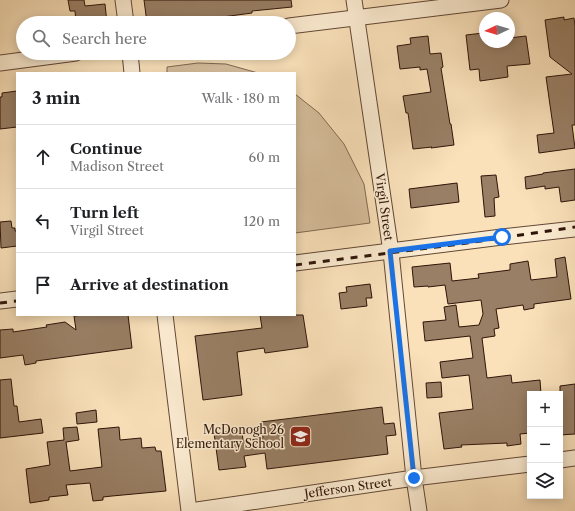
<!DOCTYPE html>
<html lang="en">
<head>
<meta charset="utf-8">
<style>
	:root { --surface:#fff; --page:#f6f6f6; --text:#202124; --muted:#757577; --line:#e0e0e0 }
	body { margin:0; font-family:"Libre Caslon Text",serif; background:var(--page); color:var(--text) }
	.controls { position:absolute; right:12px; bottom:12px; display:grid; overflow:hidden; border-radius:0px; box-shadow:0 2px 10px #0003 }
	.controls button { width:36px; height:36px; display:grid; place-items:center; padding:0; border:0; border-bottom:1px solid var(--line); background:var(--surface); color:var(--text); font:20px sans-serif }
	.compass { position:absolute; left:479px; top:12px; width:36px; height:36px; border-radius:50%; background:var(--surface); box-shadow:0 2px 10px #0003; rotate:266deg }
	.stop { position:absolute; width:12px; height:12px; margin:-9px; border:3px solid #1a73e8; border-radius:50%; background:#fff }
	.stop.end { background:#1a73e8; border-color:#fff; box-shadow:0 1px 4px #0008 }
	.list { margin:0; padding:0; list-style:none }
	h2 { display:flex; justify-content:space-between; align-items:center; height:52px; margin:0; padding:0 16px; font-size:17px }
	h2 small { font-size:13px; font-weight:400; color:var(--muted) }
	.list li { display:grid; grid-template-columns:26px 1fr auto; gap:12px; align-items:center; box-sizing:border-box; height:64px; padding:0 16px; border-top:1px solid var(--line) }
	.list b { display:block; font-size:15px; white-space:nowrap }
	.list p { margin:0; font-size:13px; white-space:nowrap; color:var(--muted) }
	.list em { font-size:13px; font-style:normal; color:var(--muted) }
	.icon { flex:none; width:22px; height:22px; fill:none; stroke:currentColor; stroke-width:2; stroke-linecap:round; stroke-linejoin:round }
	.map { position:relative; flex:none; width:575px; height:511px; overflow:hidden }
	.search { position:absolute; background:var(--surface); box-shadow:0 2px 10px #0003; left:16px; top:16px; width:280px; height:44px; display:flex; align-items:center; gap:10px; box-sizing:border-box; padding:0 14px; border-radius:22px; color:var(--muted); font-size:15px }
	.panel { position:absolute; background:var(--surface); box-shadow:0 2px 10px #0003; left:16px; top:72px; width:280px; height:244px; border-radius:0px }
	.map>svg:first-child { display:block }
	.pitch { fill:#d7be9c; stroke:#836a52 }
	.building { fill:#997f65; stroke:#2f1509 }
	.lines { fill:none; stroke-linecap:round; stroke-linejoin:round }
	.minor-casing { stroke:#624835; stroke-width:17 }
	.minor { stroke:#fcecd2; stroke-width:15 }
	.rail { stroke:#2f1509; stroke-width:3; stroke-dasharray:7 7; stroke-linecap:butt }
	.route { stroke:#1a73e8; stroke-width:5 }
	.labels { text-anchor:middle; stroke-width:3; stroke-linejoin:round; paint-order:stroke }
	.street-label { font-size:12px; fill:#2f1509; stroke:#fcecd2 }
	.poi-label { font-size:12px; fill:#2f1509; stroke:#fcecd2; text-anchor:end }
</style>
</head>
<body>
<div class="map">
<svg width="575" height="511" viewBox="0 0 575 511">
	<rect width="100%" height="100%" fill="#fae1ba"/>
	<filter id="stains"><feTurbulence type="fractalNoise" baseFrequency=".005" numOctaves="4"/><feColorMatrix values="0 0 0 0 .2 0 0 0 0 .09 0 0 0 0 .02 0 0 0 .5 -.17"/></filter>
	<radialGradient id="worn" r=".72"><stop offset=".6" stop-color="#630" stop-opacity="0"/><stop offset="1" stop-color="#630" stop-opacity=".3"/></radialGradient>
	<g class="pitch">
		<path d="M198,63L226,64L258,73H167V67Z"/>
		<path d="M295,94L319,113L344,144L364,184L370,223L295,233Z"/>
	</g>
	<g class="building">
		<path d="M68,0H84L85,6L105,4L107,23H76L75,11H70Z"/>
		<path d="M144,0H291L292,7L252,11V13L178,23H147Z"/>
		<path d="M564,17V20L574,18L575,26V125H572L575,148L539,153L537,135L554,133L546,77L572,74L550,57L545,20Z"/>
		<path d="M483,33L484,42H509V38L526,36L530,64L507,66L508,77L480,81L479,69L470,70L466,35Z"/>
		<path d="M428,36L430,54L441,53L443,67L441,68L450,124H451L454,145L431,148L432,147L413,149L408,113H406L403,96L431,92L427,69L420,70V67L400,69L397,46L411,44L410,38Z"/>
		<path d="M17,91V127L0,129V97H2V93Z"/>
		<path d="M575,169V200L561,202L559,187L545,189V186L526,189L525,177L543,174V173Z"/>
		<path d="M496,175L499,197L494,198L495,216L485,217L481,176Z"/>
		<path d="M457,183L459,202L411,208L409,189Z"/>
		<path d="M11,221L12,228H15V231H17V246L1,248L0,222Z"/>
		<path d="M565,257L571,299L534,304V308L524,310L523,305L496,309L499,328L494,329L495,336L482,338L487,378L511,375L512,383L540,380L541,394H530V433L520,434L521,444L507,446V443L461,445L462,447L444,449L439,413L473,409L469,375L442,378L440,362L473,358L470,336L425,341L423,322L446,320L444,307L456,305L459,327L479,325L483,314L481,300L448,304L445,285L428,287V286L414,287L412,267L450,263L452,281L479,278L478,274L510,270V264L528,261L531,280L557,277L555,259Z"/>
		<path d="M370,284L372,298H366L367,306L341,309L339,293L347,292L346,287Z"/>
		<path d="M84,315H128L132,348L36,361V363L25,365L23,355L0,358V330L13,329V332L47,327L46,325L65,322L76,330L74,316Z"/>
		<path d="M260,315H303L308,347L265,353L264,348L237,352L242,395L203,400L195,336L262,328Z"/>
		<path d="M11,379L14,406H17L19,422L41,419L43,433L0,438V380Z"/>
		<path d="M441,382L442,397L427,398L426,383Z"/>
		<path d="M575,384V434L560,435V386Z"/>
		<path d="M382,407L384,424L394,423L396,435L386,436L388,454L267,469L265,453L244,456L246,467L219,470L214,433L242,430L243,441L263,438L261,422Z"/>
		<path d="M96,410L97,422L77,424L76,413Z"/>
		<path d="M77,427L79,440L66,442L70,471L102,467L98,429L119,427L120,440L141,438L142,448L155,447L156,451H161L166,491L112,496L103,497V500L93,501L90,483L66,485L68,495L49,497V500L30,503L26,469L50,465L47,442L64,440L63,428Z"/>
	</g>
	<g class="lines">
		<defs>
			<g id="minor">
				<path d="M123,0L126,23"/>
				<path d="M354,0L391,252L414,478L419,511"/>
				<path d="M289,26L501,0"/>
				<path d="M130,53L132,73"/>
				<path d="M0,63L76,53"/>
				<path d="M295,263L502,237L575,229"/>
				<path d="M0,301L17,299"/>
				<path d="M165,315L189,511"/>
				<path d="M560,460L575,458"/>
				<path d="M190,511L414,478L530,464"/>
			</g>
		</defs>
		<use href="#minor" class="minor-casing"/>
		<use href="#minor" class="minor"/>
		<g class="rail">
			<path d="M295,265L460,244L575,227"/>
			<path d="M0,303L17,301"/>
		</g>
	</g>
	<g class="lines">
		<path class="route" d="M414,478L390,251L502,237"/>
	</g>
	<defs>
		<symbol id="school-square" viewBox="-11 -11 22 22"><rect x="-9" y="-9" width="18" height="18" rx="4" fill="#8f2418" stroke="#fcecd2"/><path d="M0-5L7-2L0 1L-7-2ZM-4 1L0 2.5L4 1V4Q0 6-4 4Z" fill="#fff"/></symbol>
	</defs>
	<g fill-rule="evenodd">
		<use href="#school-square" x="288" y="424" width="25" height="25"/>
	</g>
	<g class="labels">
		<g class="street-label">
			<text transform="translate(384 207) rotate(82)" y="4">Virgil Street</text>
			<text transform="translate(348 488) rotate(-8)" y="4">Jefferson Street</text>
		</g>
		<g class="poi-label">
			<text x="284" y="434">McDonogh 26<tspan x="284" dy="14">Elementary School</tspan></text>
		</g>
	</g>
	<rect width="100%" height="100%" filter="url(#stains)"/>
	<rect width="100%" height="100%" fill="url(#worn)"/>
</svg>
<div class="controls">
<button>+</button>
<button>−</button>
<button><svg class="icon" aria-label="layers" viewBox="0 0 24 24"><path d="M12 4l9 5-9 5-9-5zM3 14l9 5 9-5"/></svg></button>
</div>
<svg class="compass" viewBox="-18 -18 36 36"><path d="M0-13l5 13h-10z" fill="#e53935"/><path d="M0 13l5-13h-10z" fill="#757577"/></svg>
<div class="stop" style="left:502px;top:237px"></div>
<div class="stop end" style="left:414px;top:478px"></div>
<div class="search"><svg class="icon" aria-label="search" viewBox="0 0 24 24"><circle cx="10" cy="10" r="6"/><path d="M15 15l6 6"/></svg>Search here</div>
<section class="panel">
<h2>3 min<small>Walk · 180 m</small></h2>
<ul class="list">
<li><svg class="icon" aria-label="ahead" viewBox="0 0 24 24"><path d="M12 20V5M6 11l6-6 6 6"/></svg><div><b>Continue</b><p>Madison Street</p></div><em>60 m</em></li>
<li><svg class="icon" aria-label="left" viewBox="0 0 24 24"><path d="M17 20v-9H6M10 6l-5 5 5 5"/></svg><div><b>Turn left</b><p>Virgil Street</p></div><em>120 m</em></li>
<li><svg class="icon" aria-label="arrive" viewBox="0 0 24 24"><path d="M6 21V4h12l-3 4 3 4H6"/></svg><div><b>Arrive at destination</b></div></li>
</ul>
</section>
</div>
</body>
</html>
